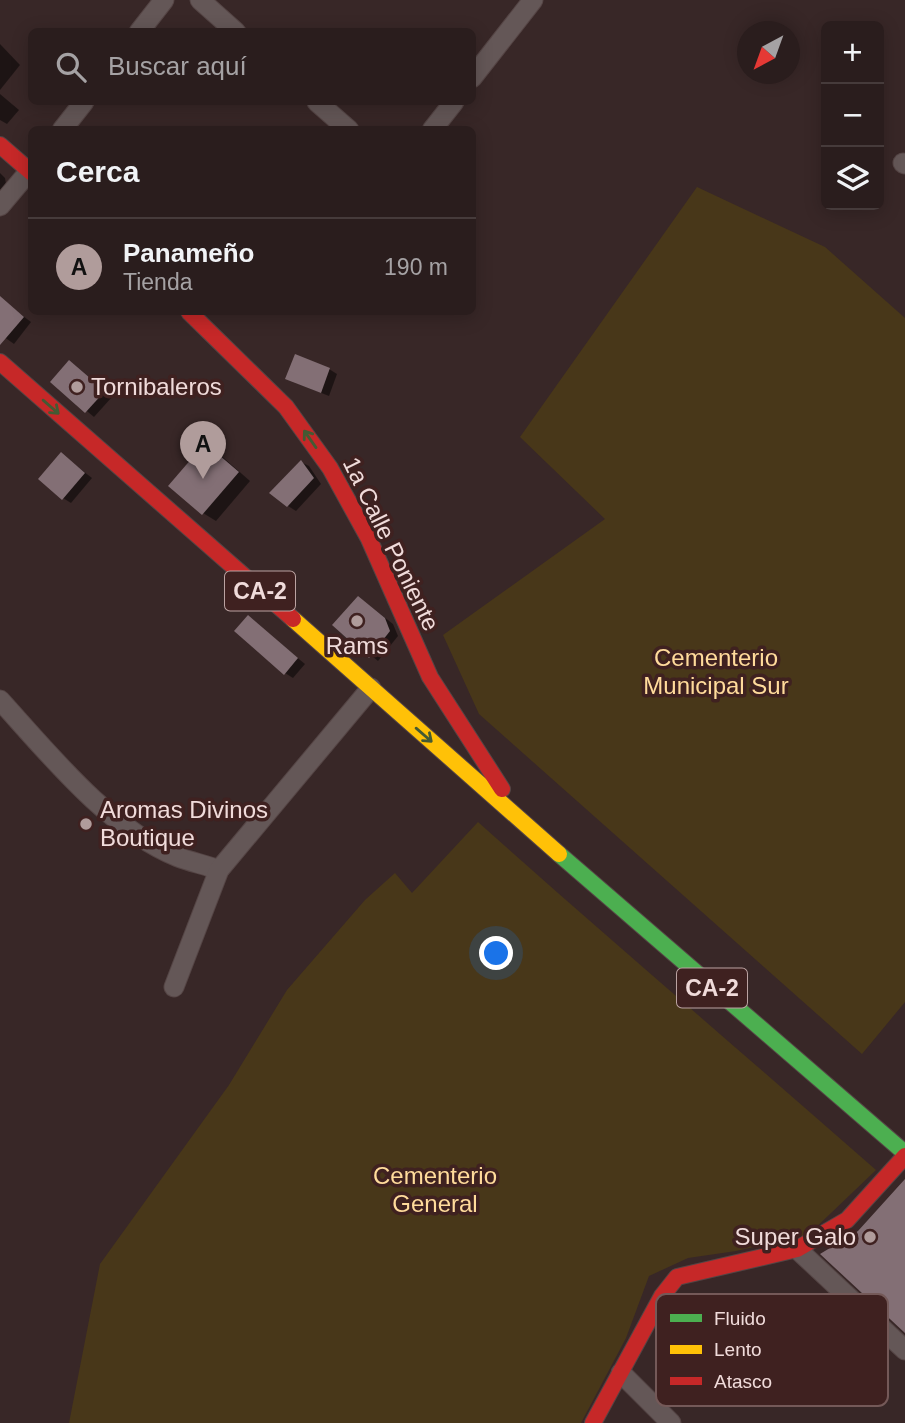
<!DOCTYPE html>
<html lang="es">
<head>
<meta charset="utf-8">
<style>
	:root { --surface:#2a1d1d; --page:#322626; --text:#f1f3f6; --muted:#a5a2a4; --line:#463b3b; --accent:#b09c9b }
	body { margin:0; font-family:Arial,sans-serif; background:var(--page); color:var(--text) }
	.controls { position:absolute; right:21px; top:21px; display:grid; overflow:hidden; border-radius:10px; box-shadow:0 4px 18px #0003 }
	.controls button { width:63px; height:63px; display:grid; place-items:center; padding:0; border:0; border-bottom:2px solid var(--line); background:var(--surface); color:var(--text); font:35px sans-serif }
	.compass { position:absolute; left:737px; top:21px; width:63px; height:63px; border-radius:50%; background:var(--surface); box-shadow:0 4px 18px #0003; rotate:221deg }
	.you { position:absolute; left:497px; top:954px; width:24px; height:24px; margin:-18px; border:5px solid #fff; border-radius:50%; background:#1a73e8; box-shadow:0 0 0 10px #1a73e833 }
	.badge { display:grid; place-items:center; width:46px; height:46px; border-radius:50%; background:var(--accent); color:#111; font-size:23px; font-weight:700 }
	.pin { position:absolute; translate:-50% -58px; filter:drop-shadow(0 2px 4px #0008) }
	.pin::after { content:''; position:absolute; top:37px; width:24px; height:21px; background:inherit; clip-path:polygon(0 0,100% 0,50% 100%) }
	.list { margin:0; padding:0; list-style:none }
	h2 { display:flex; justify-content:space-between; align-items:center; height:91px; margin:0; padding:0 28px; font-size:30px }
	h2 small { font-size:23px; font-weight:400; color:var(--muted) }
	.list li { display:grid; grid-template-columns:46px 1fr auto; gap:21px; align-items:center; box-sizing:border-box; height:98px; padding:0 28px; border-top:2px solid var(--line) }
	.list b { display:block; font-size:26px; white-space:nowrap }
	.list p { margin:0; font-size:23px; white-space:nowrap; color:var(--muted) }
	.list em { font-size:23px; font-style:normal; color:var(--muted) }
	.icon { flex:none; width:38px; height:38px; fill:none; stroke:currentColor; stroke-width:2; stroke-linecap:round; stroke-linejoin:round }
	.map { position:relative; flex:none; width:905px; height:1423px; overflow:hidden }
	.search { position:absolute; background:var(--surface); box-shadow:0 4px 18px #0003; left:28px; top:28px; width:448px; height:77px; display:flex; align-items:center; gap:18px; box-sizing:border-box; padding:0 24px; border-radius:10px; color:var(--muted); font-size:26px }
	.panel { position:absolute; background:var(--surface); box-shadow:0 4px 18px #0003; left:28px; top:126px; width:448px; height:189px; border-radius:10px }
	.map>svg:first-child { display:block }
	.green { fill:#483719 }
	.shadow { fill:#0007 }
	.building { fill:#836f75 }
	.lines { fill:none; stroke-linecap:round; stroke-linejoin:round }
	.street-casing { stroke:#554545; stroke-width:21 }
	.fast-casing { stroke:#554545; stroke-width:18 }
	.slow-casing { stroke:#554545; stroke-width:18 }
	.jam-casing { stroke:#554545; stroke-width:18 }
	.street { stroke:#645757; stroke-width:19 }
	.fast { stroke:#4caf50; stroke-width:16 }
	.slow { stroke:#ffc107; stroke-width:16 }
	.jam { stroke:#c62828; stroke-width:16 }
	.oneway { stroke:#445a33 }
	.poi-dot { fill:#b09c9b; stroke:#3f2120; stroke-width:2.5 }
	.labels { text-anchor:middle; stroke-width:7; stroke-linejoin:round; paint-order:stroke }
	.shield { fill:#3f2120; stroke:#bba3a2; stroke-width:2 }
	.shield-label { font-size:23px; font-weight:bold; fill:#f0dbda }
	.poi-label { font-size:24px; fill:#f0dbda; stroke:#3f2120; text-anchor:start }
	.street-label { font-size:24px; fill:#f0dbda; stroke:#3f2120 }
	.park-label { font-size:24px; fill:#ffdb9b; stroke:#3f2120 }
	.key { fill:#3f2120; stroke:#745958; stroke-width:2 }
	.key-label { font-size:19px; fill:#f0dbda }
</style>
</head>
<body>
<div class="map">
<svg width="905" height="1423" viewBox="0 0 905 1423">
	<rect width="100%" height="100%" fill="#382727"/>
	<g class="green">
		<path d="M697,187L825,247L905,318V1002L862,1054L479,714L443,635L605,519L520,437Z"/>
		<path d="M478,822C610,940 744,1054 876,1170L808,1235L736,1251L688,1258L649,1276L626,1338L581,1423H69L100,1264L229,1085L287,990L365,900L395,873L412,893Z"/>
	</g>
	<g class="shadow">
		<path d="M0,44L20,65L0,90Z"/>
		<path d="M0,94L19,110L7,124L0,120Z"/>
		<path d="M0,173L5,178L7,190L0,199Z"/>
		<path d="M3,301L31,322L14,344L0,334V304Z"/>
		<path d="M69,362L112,397L94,417L52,382Z"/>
		<path d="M329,369L337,374L329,396L296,383Z"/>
		<path d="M205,446L218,453L250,481L216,521L203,513Z"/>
		<path d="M61,454L92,478L71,503L63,498Z"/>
		<path d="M301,462L309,466L321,484L296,511L288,506Z"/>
		<path d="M366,603L393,624L398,636L378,661L335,625Z"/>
		<path d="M248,617L305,664L293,678L285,673Z"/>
	</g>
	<g class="building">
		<path d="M0,296L24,317L0,345Z"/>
		<path d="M295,354L330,368L321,393L285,379Z"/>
		<path d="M69,360L105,391L85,413L50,382Z"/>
		<path d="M205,443L239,472L202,515L168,486Z"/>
		<path d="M61,452L85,473L62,500L38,479Z"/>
		<path d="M301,460L314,478L287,507L269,493Z"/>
		<path d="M358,596L385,618L390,631L369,658L332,625Z"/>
		<path d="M248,615L298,658L284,675L234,631Z"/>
		<path d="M905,1179V1333L820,1254L858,1231Z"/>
	</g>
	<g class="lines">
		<defs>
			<g id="street">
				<path d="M200,0L236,32"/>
				<path d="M139,32L164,0"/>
				<path d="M472,78L533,0"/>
				<path d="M317,102L349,130"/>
				<path d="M62,130L84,102"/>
				<path d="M432,130L454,102"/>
				<path d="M903,163L905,164"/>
				<path d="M0,206L32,168"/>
				<path d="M0,700C49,754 109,829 178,857C191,862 206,865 219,870"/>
				<path d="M174,987L219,870L371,688"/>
				<path d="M797,1249L905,1350"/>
				<path d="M621,1373L671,1423"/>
			</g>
			<path id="fast" d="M559,854L905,1153"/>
			<path id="slow" d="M293,619L559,854"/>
			<g id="jam">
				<path d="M0,145L32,173"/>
				<path d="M189,312L286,407L330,468L369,539L430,677L502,789"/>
				<path d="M0,362L293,619"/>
				<path d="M593,1423L662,1296L677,1277L797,1249L847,1220L905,1156"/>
			</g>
		</defs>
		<use href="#street" class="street-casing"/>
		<use href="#fast" class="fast-casing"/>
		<use href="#slow" class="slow-casing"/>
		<use href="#jam" class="jam-casing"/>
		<use href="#street" class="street"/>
		<use href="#fast" class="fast"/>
		<use href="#slow" class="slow"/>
		<use href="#jam" class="jam"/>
	</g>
	<defs><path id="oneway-shaft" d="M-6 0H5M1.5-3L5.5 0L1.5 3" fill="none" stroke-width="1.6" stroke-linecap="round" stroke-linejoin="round" transform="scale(1.75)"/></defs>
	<g class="oneway">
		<use href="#oneway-shaft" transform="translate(51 407) rotate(41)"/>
		<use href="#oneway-shaft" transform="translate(310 439) rotate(-125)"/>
		<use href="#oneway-shaft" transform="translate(424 735) rotate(41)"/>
	</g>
	<g class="poi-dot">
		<circle cx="77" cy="387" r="7"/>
		<circle cx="357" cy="621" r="7"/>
		<circle cx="86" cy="824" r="7"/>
		<circle cx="870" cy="1237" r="7"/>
	</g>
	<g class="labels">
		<g class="shield">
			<rect x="225" y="571.5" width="70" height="39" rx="5"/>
			<rect x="677" y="968.5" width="70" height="39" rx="5"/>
		</g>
		<g class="shield-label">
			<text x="260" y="599">CA-2</text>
			<text x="712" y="996">CA-2</text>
		</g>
		<g class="poi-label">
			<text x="91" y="395">Tornibaleros</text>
			<text x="357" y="654" text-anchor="middle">Rams</text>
			<text x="100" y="818">Aromas Divinos<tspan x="100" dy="28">Boutique</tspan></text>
			<text x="856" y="1245" text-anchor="end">Super Galo</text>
		</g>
		<g class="street-label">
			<text transform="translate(391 544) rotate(64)" y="8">1a Calle Poniente</text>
		</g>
		<g class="park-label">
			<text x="716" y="666">Cementerio<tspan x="716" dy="28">Municipal Sur</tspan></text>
			<text x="435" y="1184">Cementerio<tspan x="435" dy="28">General</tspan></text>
		</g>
	</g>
	<rect x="656" y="1294" width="232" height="112" rx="10" class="key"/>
	<rect x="670" y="1314" width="32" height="8" fill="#4caf50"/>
	<rect x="670" y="1345" width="32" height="9" fill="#ffc107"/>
	<rect x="670" y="1377" width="32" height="8" fill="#c62828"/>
	<g class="key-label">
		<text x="714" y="1325">Fluido</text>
		<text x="714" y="1356">Lento</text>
		<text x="714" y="1388">Atasco</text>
	</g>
</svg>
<div class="controls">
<button>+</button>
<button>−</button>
<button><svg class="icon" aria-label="layers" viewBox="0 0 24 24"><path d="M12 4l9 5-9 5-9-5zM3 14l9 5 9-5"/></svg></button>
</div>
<svg class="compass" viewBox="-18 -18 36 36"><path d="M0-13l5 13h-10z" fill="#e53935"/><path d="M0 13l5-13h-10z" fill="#a5a2a4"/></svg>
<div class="you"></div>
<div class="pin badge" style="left:203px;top:479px">A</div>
<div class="search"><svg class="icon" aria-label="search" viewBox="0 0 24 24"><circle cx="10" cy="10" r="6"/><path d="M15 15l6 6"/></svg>Buscar aquí</div>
<section class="panel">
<h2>Cerca<small></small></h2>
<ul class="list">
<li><span class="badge">A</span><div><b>Panameño</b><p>Tienda</p></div><em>190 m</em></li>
</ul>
</section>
</div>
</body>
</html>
